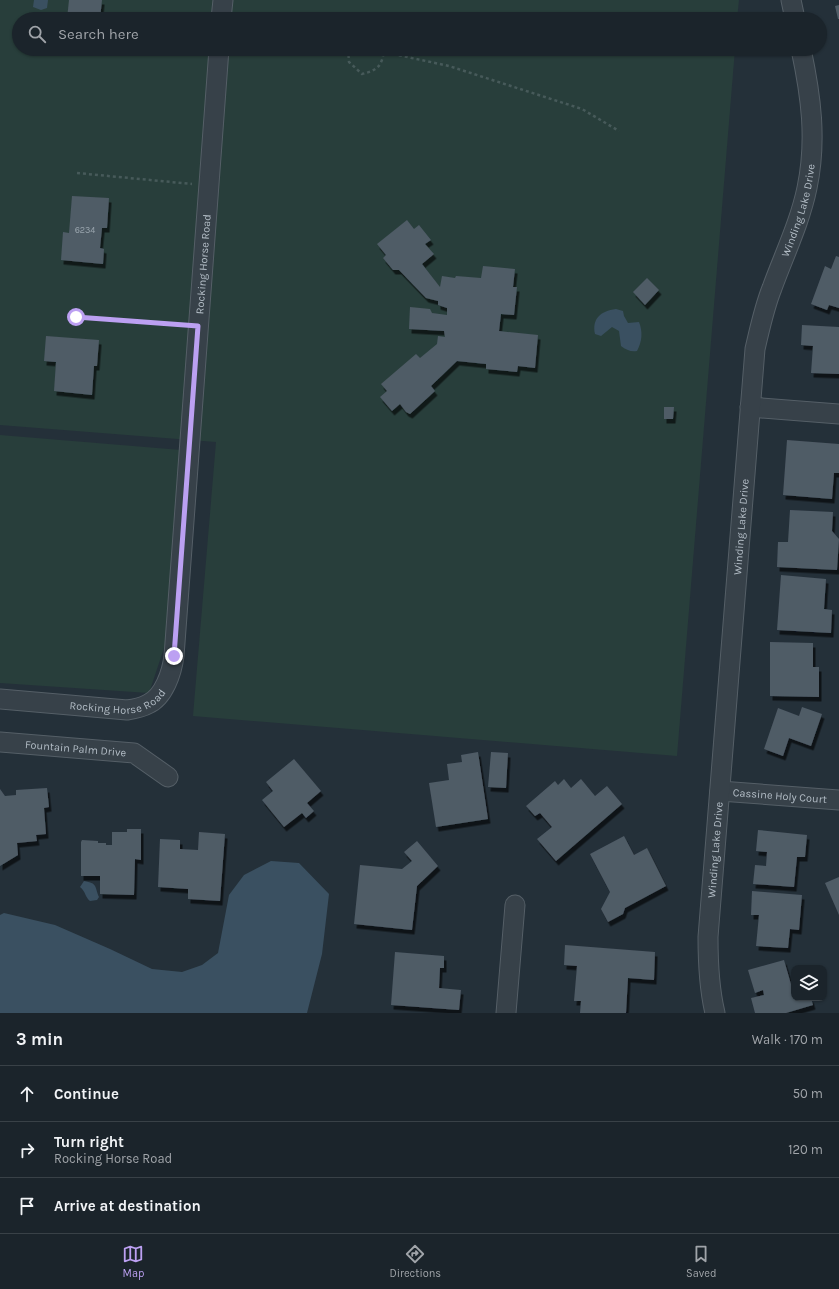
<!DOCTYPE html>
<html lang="en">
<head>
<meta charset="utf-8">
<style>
	:root { --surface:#1b242b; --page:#283037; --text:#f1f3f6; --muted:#a0a4a9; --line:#394147; --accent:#bca0f2 }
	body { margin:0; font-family:Karla,sans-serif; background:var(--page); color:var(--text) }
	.controls { position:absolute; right:12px; bottom:12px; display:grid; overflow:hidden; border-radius:8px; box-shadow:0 1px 3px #0004 }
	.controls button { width:36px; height:36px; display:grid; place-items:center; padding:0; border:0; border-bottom:1px solid var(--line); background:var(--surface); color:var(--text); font:20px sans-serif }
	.stop { position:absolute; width:12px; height:12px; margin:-9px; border:3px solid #bca0f2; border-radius:50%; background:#fff }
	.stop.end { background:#bca0f2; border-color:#fff; box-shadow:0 1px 4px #0008 }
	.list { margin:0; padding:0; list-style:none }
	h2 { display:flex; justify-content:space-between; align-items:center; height:52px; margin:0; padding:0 16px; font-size:17px }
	h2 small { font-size:13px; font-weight:400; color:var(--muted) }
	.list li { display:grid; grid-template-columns:26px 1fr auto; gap:12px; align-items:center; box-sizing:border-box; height:56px; padding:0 16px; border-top:1px solid var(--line) }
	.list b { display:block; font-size:15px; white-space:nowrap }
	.list p { margin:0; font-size:13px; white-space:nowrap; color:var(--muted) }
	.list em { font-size:13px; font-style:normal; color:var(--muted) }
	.icon { flex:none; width:22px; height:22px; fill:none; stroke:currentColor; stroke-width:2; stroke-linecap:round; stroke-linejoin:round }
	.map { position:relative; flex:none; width:839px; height:1013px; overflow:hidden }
	.search { position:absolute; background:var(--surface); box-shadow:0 1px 3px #0004; left:12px; right:12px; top:12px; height:44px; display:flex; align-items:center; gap:10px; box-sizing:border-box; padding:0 14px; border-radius:22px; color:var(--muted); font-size:15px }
	.sheet { height:220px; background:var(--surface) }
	nav { display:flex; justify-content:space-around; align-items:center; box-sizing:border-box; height:56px; border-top:1px solid var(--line); background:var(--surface); font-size:11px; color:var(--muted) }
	nav a { display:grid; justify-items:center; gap:2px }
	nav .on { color:var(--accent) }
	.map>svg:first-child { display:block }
	.green { fill:#283e3b }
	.water { fill:#3a5061 }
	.building { fill:#4f5b66; filter:url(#shadow) }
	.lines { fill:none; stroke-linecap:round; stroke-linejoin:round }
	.street-casing { stroke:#555f67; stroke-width:21 }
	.path { stroke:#475a5a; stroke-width:2.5; stroke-dasharray:3 3; stroke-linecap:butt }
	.street { stroke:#374149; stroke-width:19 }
	.route { stroke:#bca0f2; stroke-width:5 }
	.labels { text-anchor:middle; stroke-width:3; stroke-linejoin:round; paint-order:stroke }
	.number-label { font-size:9px; fill:#99a4ad }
	.street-label { font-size:11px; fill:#b2bcc5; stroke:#1c262e }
</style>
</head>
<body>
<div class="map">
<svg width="839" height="1013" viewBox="0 0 839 1013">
	<defs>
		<filter id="shadow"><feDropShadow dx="2.5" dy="4.5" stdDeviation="0" flood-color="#0009"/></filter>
	</defs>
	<rect width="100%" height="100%" fill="#243039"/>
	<g class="green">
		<path d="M0,0H739L737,19H19V49H735L677,756L193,716L216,442L0,425Z"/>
		<path d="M0,435L181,450L167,639L149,693L0,683Z"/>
	</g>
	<g class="water">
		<path d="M34,0H48L47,8L41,10L33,7Z"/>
		<path d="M616,309L623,311L624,316L628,323L639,322C643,332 642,342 637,351C631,352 626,350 621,346L619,331L612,327L601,336L595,334C592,319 600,311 616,309Z"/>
		<path d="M271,861L299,863L329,894L322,954L307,1013H0V915L4,913L55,925L110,949L152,969L182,972L202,965L218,953L229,895L244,875Z"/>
		<path d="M84,881C98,884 94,885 99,897L97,900L90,901C85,897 86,892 80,887Z"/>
	</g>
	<g class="building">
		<path d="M69,0H102L100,19H67Z"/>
		<path d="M839,5V19H838L835,6Z"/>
		<path d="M72,196L109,198L107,228H102L100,248L104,249L103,264L61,260L63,232L69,233Z"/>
		<path d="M407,220L414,229L419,225L431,240L425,244L434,254L422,264L440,287L442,276L455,278L456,276L481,278L483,266L515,269L513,287H517L514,315L501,314L499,331L538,335L535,368L518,366L517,372L486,369V364L457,361L431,386L435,391L410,414L406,412L400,404L392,411L380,397L387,391L381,384L416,354L420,358L437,344L438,336L445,337L444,331L409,329L410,307L430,309L432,313L447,315V308L438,305V301L426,298L399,270H393L383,258L386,255L377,244Z"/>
		<path d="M836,256L839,257V308L829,305L827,310L811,304L825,266L831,269Z"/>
		<path d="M647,278L659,290L645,305L633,292Z"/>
		<path d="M802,325L839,327V374L811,373L813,346L801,345Z"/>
		<path d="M46,336L99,340L97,366H94L92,395L54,391L56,362L44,361Z"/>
		<path d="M664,407H674L673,419H664Z"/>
		<path d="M787,440L839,444V473H834L832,499L783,495Z"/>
		<path d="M790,510L833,512L832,531L839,539L837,570L777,567L778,542H788Z"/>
		<path d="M781,575L826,579L824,609L832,610L831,633L777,630Z"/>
		<path d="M770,642L813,643V667H819V697L770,696Z"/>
		<path d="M802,707L822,714L811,746L789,738L783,756L764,749L778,708L799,716Z"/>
		<path d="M478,752L488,819L436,827L429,783L449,780L447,764L462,762L461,755Z"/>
		<path d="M491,752L508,753L506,788L488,787Z"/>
		<path d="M294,759L321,791L307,803L314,811L306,818L302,813L284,827L262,800L273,791L266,782Z"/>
		<path d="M564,779L571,788L581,779L595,796L607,786L622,804L556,861L537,839L552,827L540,813L535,816L526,806L555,781L558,785Z"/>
		<path d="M47,788L49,807L44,808L46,834L36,835L37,841L17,843L18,855L0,866V789L5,796L16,795V790Z"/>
		<path d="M127,829H141V860L135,859L134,895L100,894V876H81V842L82,840L98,841V843H106V845H112V832H127Z"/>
		<path d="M758,830L807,835L805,857H797L794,887L753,884L755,865L766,866L767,852L756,851Z"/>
		<path d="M199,832L225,834L220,901L188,899V889L158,887L160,839L180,840V849L198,850Z"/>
		<path d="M624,836L634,855L647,848L666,886L625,908L623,914L608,922L601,909L610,892L590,854Z"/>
		<path d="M417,841L438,866L417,886L412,930L354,924L360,865L402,869L412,861L404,852Z"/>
		<path d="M839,877V915L825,883Z"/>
		<path d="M752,891L802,895L799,930L790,929L788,948L756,946L759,915H751Z"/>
		<path d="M565,945L655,952L654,980L628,978L626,1013H580L581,1001H574L577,966L564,965Z"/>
		<path d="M395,952L444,956V968H440L439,988L461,990L459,1010L391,1005Z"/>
		<path d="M784,960L791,984L794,983V998H811L813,1005L786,1013H755L751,998L764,995L763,990L755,993L748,970Z"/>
	</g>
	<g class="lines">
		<defs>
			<g id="street">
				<path d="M791,0L795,19"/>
				<path d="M221,19L223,0"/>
				<path d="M750,407L839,414"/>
				<path id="s1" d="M0,699L127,710C134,709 141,708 148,704C164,697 172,672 174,656L219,49"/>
				<path id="s2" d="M0,742L134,753L168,777"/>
				<path id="s3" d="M720,791L839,800"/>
				<path d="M506,1013L515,905"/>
				<path id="s4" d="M715,1013C709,988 708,963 708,937L755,349C760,328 764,308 772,288C784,255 800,222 807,188C817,140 811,96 801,49"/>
			</g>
		</defs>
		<use href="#street" class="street-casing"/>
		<g class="path">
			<path d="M348,49L349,62L362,74C378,70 382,66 384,50"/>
			<path d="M382,49L398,55L449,66L582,109L619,131"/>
			<path d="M77,173L192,184"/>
			<path d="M76,317L180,324"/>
		</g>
		<use href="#street" class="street"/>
	</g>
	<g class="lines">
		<path class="route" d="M76,317L198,326L174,656"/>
	</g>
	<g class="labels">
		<g class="number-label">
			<text x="85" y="233">6234</text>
		</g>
		<g class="street-label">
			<text dy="4" stroke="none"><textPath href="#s4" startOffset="812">Winding Lake Drive</textPath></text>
			<text dy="4" stroke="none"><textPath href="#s1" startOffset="599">Rocking Horse Road</textPath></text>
			<text dy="4" stroke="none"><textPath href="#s4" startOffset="488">Winding Lake Drive</textPath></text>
			<text dy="4" stroke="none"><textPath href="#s1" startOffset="120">Rocking Horse Road</textPath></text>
			<text dy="4" stroke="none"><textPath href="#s2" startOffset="76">Fountain Palm Drive</textPath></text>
			<text dy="4" stroke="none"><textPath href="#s3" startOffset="60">Cassine Holy Court</textPath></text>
			<text dy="4" stroke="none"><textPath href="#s4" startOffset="164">Winding Lake Drive</textPath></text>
		</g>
	</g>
</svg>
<div class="controls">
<button><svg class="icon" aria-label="layers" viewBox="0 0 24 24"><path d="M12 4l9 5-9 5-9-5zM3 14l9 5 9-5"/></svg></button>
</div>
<div class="stop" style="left:76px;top:317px"></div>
<div class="stop end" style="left:174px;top:656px"></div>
<div class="search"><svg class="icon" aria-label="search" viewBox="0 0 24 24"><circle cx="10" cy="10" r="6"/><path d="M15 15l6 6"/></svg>Search here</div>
</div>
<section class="sheet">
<h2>3 min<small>Walk · 170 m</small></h2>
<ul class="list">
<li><svg class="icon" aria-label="ahead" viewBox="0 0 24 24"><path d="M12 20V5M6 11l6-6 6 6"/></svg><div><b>Continue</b></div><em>50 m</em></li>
<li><svg class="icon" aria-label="right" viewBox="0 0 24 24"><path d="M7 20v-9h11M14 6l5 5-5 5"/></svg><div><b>Turn right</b><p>Rocking Horse Road</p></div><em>120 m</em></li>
<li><svg class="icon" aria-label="arrive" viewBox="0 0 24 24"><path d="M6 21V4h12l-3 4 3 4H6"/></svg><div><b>Arrive at destination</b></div></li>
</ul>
</section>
<nav>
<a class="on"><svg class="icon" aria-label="map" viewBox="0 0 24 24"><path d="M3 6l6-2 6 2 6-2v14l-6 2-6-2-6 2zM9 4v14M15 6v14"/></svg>Map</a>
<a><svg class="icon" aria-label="directions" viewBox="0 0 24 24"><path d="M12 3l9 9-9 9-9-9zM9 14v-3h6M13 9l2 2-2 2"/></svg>Directions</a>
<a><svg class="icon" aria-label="saved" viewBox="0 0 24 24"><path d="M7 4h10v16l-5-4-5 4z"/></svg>Saved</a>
</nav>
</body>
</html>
